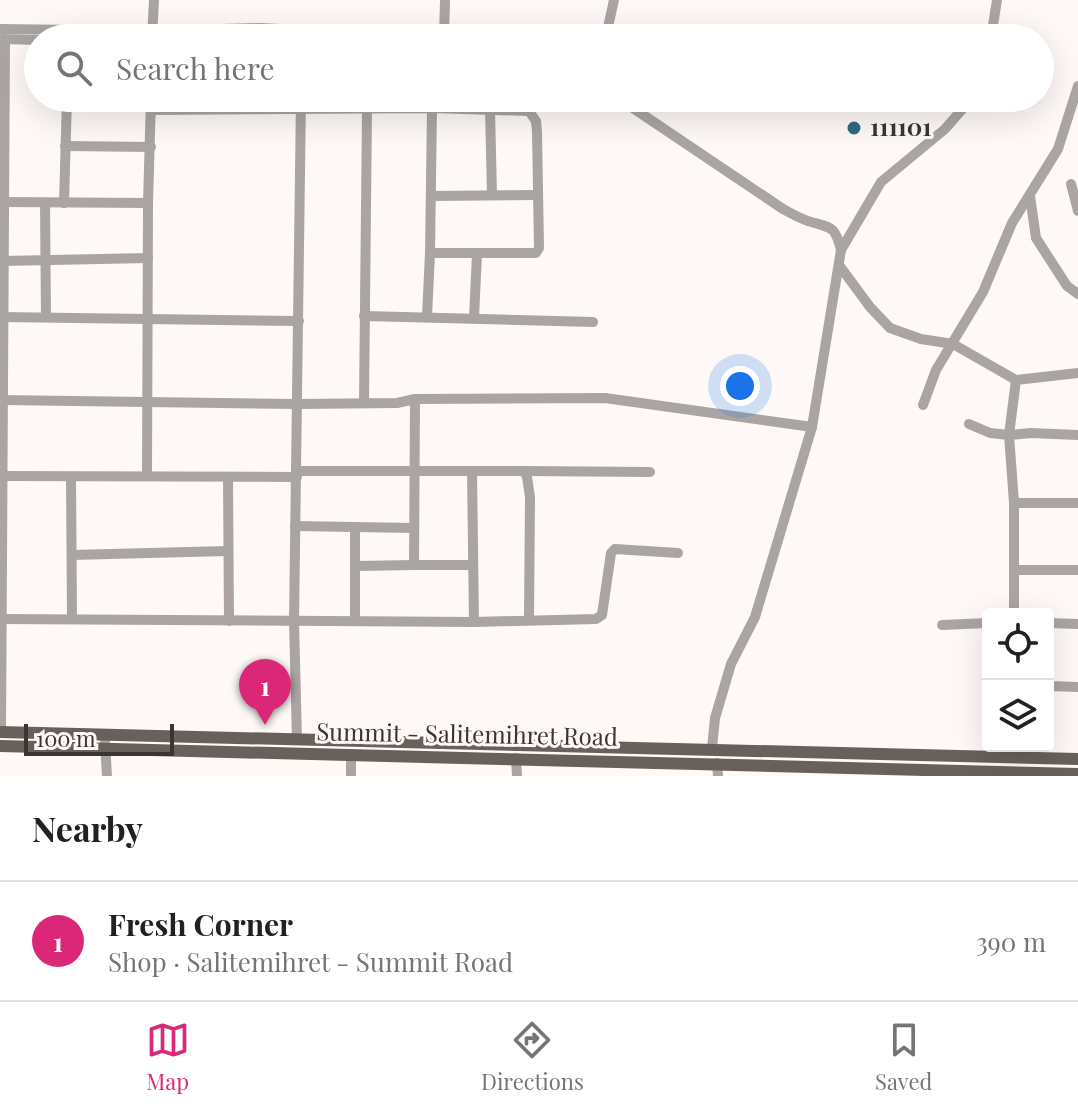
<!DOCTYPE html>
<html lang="en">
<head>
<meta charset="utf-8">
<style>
	:root { --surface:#fff; --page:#f2f2f2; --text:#202124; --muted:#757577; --line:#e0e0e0; --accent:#db2777 }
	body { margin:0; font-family:"Playfair Display",serif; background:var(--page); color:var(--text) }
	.controls { position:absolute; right:24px; bottom:24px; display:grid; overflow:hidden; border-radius:8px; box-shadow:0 8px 32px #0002 }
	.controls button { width:72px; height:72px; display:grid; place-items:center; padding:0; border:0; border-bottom:2px solid var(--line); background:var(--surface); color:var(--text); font:40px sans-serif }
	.scale { position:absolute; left:24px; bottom:20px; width:150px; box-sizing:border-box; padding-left:8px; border:4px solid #3a3532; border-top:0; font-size:22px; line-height:28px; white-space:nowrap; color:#3a3532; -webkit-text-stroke:6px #fef9f7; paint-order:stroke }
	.you { position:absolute; left:740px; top:386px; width:28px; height:28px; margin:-20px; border:6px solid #fff; border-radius:50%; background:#1a73e8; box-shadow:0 0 0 12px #1a73e833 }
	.badge { display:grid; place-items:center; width:52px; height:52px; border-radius:50%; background:var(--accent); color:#fff; font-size:26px; font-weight:700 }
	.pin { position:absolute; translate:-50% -66px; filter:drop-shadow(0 2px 4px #0008) }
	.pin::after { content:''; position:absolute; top:42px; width:28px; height:24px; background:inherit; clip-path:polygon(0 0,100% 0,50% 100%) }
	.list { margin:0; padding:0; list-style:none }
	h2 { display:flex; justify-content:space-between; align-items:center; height:104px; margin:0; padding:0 32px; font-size:34px }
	h2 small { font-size:26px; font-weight:400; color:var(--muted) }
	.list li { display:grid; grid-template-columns:52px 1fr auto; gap:24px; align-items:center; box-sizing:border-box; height:120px; padding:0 32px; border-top:2px solid var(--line) }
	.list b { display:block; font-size:30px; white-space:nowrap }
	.list p { margin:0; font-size:26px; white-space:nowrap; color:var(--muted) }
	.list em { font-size:26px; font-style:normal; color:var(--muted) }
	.icon { flex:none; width:44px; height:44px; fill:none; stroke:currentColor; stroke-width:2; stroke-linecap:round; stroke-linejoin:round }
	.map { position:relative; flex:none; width:1078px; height:776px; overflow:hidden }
	.search { position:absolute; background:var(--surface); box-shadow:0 8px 32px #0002; left:24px; right:24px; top:24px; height:88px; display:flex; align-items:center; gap:20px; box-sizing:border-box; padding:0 28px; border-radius:44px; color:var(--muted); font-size:30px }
	.sheet { height:224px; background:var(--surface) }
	nav { display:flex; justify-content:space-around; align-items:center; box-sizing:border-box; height:112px; border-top:2px solid var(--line); background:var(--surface); font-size:22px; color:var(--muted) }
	nav a { display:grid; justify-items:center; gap:4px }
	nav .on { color:var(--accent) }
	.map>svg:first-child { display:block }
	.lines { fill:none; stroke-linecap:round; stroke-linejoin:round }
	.minor { stroke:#aaa5a3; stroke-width:10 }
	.major { stroke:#695f5b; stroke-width:12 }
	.poi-dot { fill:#2d6b81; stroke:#fef9f7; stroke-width:3 }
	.labels { text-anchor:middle; stroke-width:6; stroke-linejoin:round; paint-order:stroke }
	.poi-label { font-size:24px; font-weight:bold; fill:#3a3532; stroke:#fef9f7; text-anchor:start }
	.street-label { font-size:24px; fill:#3a3532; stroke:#fef9f7 }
</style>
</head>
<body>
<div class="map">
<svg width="1078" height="776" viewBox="0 0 1078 776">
	<rect width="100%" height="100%" fill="#fef9f7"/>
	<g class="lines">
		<g class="minor">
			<path d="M0,29L152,31L259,28L304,30L360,38"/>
			<path d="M152,38L154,0"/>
			<path d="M207,38H208"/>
			<path d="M444,38L445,0"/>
			<path d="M595,38L608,27L614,0"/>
			<path d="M991,38L997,0"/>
			<path d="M2,39L38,40"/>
			<path d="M614,98L624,102L783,209C791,213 799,218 808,221C831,228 835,225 841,250L812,427L755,617L731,664L715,718L712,748"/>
			<path d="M490,109L492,195"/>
			<path d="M151,110L432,108L529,111L536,121L537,132L539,248L536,253H430"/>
			<path d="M65,146L151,147"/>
			<path d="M1071,184L1078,211"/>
			<path d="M431,196L537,195"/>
			<path d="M1030,196L1036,238L1067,286L1078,294"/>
			<path d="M4,202L148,203"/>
			<path d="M45,203L46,317"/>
			<path d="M64,203L67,98"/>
			<path d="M841,250L881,182L945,129L972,98"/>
			<path d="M3,261L148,258"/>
			<path d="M839,265L870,307L890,328L921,339L953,344L1016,380"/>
			<path d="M364,316L593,322"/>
			<path d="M1,317L299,321"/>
			<path d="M427,317L430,253L432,108"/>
			<path d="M474,318L477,254"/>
			<path d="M415,399L605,398L812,427"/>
			<path d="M0,400L298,404L397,403L415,399L414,565H472"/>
			<path d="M364,403L367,110"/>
			<path d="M923,405L936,370L983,292L1012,223L1058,149L1078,86"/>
			<path d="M969,424L990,433L1009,435L1016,380L1078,373"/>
			<path d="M297,471H524L527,477L530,497L529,620"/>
			<path d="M472,471L474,622"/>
			<path d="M524,471L650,472"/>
			<path d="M2,476L297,477"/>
			<path d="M147,476L148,203L151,98"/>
			<path d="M71,477L72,619"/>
			<path d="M228,478L229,621"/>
			<path d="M1014,503L1009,435L1031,433L1078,435"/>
			<path d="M295,526L414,528"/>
			<path d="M72,555L227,551"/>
			<path d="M357,566L414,565"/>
			<path d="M1014,570H1078"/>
			<path d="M1014,614V503H1078"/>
			<path d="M0,619L474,622L596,619L602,615L611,553L615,549L678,553"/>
			<path d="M355,621V527"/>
			<path d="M1048,623L1078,624"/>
			<path d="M942,625L988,623"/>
			<path d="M1048,686L1078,687"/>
			<path d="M1,732L5,39"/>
			<path d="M297,740L294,621L301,98"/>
			<path d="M105,742L107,776"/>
			<path d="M351,754V776"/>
			<path d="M516,758L517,776"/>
			<path d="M717,763L718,776"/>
		</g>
		<g class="major">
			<path d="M0,732L1078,759"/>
			<path d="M0,746L1078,774"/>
		</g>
	</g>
	<circle class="poi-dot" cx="854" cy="128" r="8"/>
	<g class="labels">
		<g class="poi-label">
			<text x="870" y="136">111101</text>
		</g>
		<g class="street-label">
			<text transform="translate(467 735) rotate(1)" y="8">Summit - Salitemihret Road</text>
		</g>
	</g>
</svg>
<div class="controls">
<button><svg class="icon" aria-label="locate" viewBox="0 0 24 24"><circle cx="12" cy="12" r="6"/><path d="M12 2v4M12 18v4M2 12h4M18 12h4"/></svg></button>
<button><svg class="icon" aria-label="layers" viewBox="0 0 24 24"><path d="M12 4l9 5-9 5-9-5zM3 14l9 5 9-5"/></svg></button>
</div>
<div class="scale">100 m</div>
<div class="you"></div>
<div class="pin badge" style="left:265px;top:725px">1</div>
<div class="search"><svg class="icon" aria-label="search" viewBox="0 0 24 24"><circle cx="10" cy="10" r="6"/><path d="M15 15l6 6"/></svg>Search here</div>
</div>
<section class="sheet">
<h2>Nearby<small></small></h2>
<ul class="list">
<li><span class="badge">1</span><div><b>Fresh Corner</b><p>Shop · Salitemihret - Summit Road</p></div><em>390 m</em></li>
</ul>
</section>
<nav>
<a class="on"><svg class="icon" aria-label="map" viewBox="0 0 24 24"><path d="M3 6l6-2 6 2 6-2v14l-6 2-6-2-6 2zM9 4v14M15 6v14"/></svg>Map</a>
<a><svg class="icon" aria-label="directions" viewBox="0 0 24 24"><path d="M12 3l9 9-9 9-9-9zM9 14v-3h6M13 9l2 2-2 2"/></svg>Directions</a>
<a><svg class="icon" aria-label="saved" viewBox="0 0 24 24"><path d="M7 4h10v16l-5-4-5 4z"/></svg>Saved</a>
</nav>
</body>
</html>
